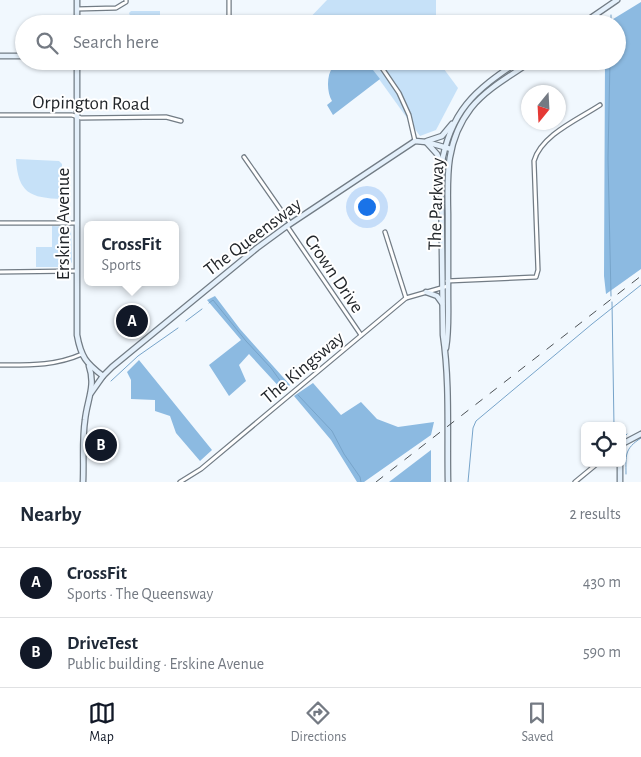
<!DOCTYPE html>
<html lang="en">
<head>
<meta charset="utf-8">
<style>
	:root { --surface:#fff; --page:#f2f2f3; --text:#1f2937; --muted:#747a83; --line:#e0e1e3; --accent:#111827 }
	body { margin:0; font-family:"Alegreya Sans",sans-serif; background:var(--page); color:var(--text) }
	.controls { position:absolute; right:15px; bottom:15px; display:grid; overflow:hidden; border-radius:8px; box-shadow:0 1px 4px #0004 }
	.controls button { width:45px; height:45px; display:grid; place-items:center; padding:0; border:0; border-bottom:1px solid var(--line); background:var(--surface); color:var(--text); font:25px sans-serif }
	.compass { position:absolute; left:521px; top:85px; width:45px; height:45px; border-radius:50%; background:var(--surface); box-shadow:0 1px 4px #0004; rotate:198deg }
	.you { position:absolute; left:366px; top:206px; width:18px; height:18px; margin:-12px; border:4px solid #fff; border-radius:50%; background:#1a73e8; box-shadow:0 0 0 8px #1a73e833 }
	.badge { display:grid; place-items:center; width:32px; height:32px; border-radius:50%; background:var(--accent); color:#fff; font-size:16px; font-weight:700 }
	.pin { position:absolute; translate:-50% -50%; border:2px solid #fff; box-shadow:0 1px 5px #0006 }
	.popup { position:absolute; left:84px; top:221px; width:95px; height:65px; box-sizing:border-box; display:grid; place-content:center; border-radius:8px; background:var(--surface); filter:drop-shadow(0 1px 4px #0005); font-size:16px; white-space:nowrap; color:var(--muted) }
	.popup b { font-size:19px; color:var(--text) }
	.popup::after { content:''; position:absolute; left:50%; top:100%; margin-left:-10px; border:10px solid transparent; border-top-color:var(--surface) }
	.list { margin:0; padding:0; list-style:none }
	h2 { display:flex; justify-content:space-between; align-items:center; height:65px; margin:0; padding:0 20px; font-size:21px }
	h2 small { font-size:16px; font-weight:400; color:var(--muted) }
	.list li { display:grid; grid-template-columns:32px 1fr auto; gap:15px; align-items:center; box-sizing:border-box; height:70px; padding:0 20px; border-top:1px solid var(--line) }
	.list b { display:block; font-size:19px; white-space:nowrap }
	.list p { margin:0; font-size:16px; white-space:nowrap; color:var(--muted) }
	.list em { font-size:16px; font-style:normal; color:var(--muted) }
	.icon { flex:none; width:28px; height:28px; fill:none; stroke:currentColor; stroke-width:2; stroke-linecap:round; stroke-linejoin:round }
	.map { position:relative; flex:none; width:641px; height:482px; overflow:hidden }
	.search { position:absolute; background:var(--surface); box-shadow:0 1px 4px #0004; left:15px; right:15px; top:15px; height:55px; display:flex; align-items:center; gap:12px; box-sizing:border-box; padding:0 18px; border-radius:28px; color:var(--muted); font-size:19px }
	.sheet { height:205px; background:var(--surface) }
	nav { display:flex; justify-content:space-around; align-items:center; box-sizing:border-box; height:70px; border-top:1px solid var(--line); background:var(--surface); font-size:14px; color:var(--muted) }
	nav a { display:grid; justify-items:center; gap:2px }
	nav .on { color:var(--accent) }
	.map>svg:first-child { display:block }
	.green { fill:#c6e1f8 }
	.forest { fill:#8cbae1 }
	.lines { fill:none; stroke-linecap:round; stroke-linejoin:round }
	.stream { stroke:#77a4ca; stroke-width:1 }
	.street-casing { stroke:#727c85; stroke-width:5.5 }
	.secondary-casing { stroke:#727c85; stroke-width:7 }
	.street { stroke:#fff; stroke-width:3 }
	.secondary { stroke:#e4f0fb; stroke-width:4.5 }
	.rail { stroke:#4d5256; stroke-width:1; stroke-dasharray:9 9; stroke-linecap:butt }
	.labels { text-anchor:middle; stroke-width:4; stroke-linejoin:round; paint-order:stroke }
	.street-label { font-size:19px; fill:#22262a; stroke:#fff }
</style>
</head>
<body>
<div class="map">
<svg width="641" height="482" viewBox="0 0 641 482">
	<rect width="100%" height="100%" fill="#f1f8fe"/>
	<g class="green">
		<path d="M327,0H436V24H304Z"/>
		<path d="M131,11H160V24H133L129,13Z"/>
		<path d="M366,61H438L458,88L436,130L420,136Z"/>
		<path d="M16,159L59,161L62,164V199C30,198 18,193 16,159Z"/>
		<path d="M52,226L71,227L72,262L68,267H36V247H52Z"/>
	</g>
	<g class="forest">
		<path d="M641,2V269L606,294L604,276L605,61H617V24H605Z"/>
		<path d="M332,61H366L380,79L333,115L327,105L332,101C327,93 326,75 333,67Z"/>
		<path d="M215,296L240,329L290,385L283,391L249,354L239,365L246,381L229,396L209,365L241,340L207,300Z"/>
		<path d="M139,360L212,450L200,461L176,433L170,416L155,411V400L131,399V380L127,372Z"/>
		<path d="M313,383L341,415L361,402L377,419L398,427L434,422L431,435L364,482H357L331,440L294,396Z"/>
		<path d="M431,450V482H389Z"/>
	</g>
	<g class="lines">
		<g class="stream">
			<path d="M611,24V15"/>
			<path d="M610,61L608,158L611,296"/>
			<path d="M612,302L614,426"/>
			<path d="M209,303L213,300L246,341L271,368L287,390"/>
			<path d="M186,321L202,309"/>
			<path d="M111,381L138,356L178,328"/>
			<path d="M298,395L332,431L344,454L360,477L361,482"/>
			<path d="M622,439L627,434"/>
			<path d="M626,474C626,455 624,449 641,438"/>
			<path d="M468,482L473,428L476,421L592,324L641,285"/>
		</g>
		<defs>
			<g id="street">
				<path d="M77,9L116,8L126,2V0"/>
				<path d="M229,24V0"/>
				<path d="M382,68L399,93L409,115L415,141"/>
				<path d="M0,115H72L81,118L166,117L181,121"/>
				<path d="M244,157L290,223"/>
				<path d="M0,223H77"/>
				<path d="M287,226L361,335"/>
				<path d="M385,232L406,298"/>
				<path d="M0,272L77,271"/>
				<path d="M447,281L536,277L538,270L534,161C541,135 579,119 600,105"/>
				<path d="M0,365C29,365 55,366 82,354"/>
				<path d="M180,482L201,469L406,298L448,286"/>
				<path d="M575,482L598,463"/>
			</g>
			<g id="secondary">
				<path d="M77,0V24"/>
				<path d="M582,24L617,0"/>
				<path d="M0,56H24"/>
				<path d="M77,61V335C81,357 86,363 103,376"/>
				<path d="M427,141L442,136L452,124"/>
				<path d="M427,143L437,154L441,163"/>
				<path d="M426,292L437,296L442,303"/>
				<path d="M446,348C449,330 448,312 448,294C448,268 448,241 448,214C447,175 446,140 471,108C487,88 512,75 532,61"/>
				<path d="M91,393L103,376L112,367L257,248L287,226L415,141L426,142L451,149"/>
				<path d="M622,444L641,434"/>
				<path d="M620,463V482"/>
				<path d="M83,482C84,461 82,440 85,420C87,400 96,386 89,366"/>
				<path d="M448,482C447,433 450,383 443,335L441,167C450,111 474,91 519,61"/>
			</g>
		</defs>
		<use href="#street" class="street-casing"/>
		<use href="#secondary" class="secondary-casing"/>
		<use href="#street" class="street"/>
		<use href="#secondary" class="secondary"/>
		<path class="rail" d="M376,482L641,276"/>
	</g>
	<g class="labels">
		<g class="street-label">
			<text transform="translate(91 102) rotate(1)" y="7">Orpington Road</text>
			<text transform="translate(435 204) rotate(-88)" y="7">The Parkway</text>
			<text transform="translate(62 224) rotate(-90)" y="7">Erskine Avenue</text>
			<text transform="translate(252 236) rotate(-37)" y="7">The Queensway</text>
			<text transform="translate(335 273) rotate(56)" y="7">Crown Drive</text>
			<text transform="translate(302 367) rotate(-40)" y="7">The Kingsway</text>
		</g>
	</g>
</svg>
<div class="controls">
<button><svg class="icon" aria-label="locate" viewBox="0 0 24 24"><circle cx="12" cy="12" r="6"/><path d="M12 2v4M12 18v4M2 12h4M18 12h4"/></svg></button>
</div>
<svg class="compass" viewBox="-18 -18 36 36"><path d="M0-13l5 13h-10z" fill="#e53935"/><path d="M0 13l5-13h-10z" fill="#747a83"/></svg>
<div class="you"></div>
<div class="pin badge" style="left:132px;top:321px">A</div>
<div class="popup"><b>CrossFit</b>Sports</div>
<div class="pin badge" style="left:101px;top:445px">B</div>
<div class="search"><svg class="icon" aria-label="search" viewBox="0 0 24 24"><circle cx="10" cy="10" r="6"/><path d="M15 15l6 6"/></svg>Search here</div>
</div>
<section class="sheet">
<h2>Nearby<small>2 results</small></h2>
<ul class="list">
<li><span class="badge">A</span><div><b>CrossFit</b><p>Sports · The Queensway</p></div><em>430 m</em></li>
<li><span class="badge">B</span><div><b>DriveTest</b><p>Public building · Erskine Avenue</p></div><em>590 m</em></li>
</ul>
</section>
<nav>
<a class="on"><svg class="icon" aria-label="map" viewBox="0 0 24 24"><path d="M3 6l6-2 6 2 6-2v14l-6 2-6-2-6 2zM9 4v14M15 6v14"/></svg>Map</a>
<a><svg class="icon" aria-label="directions" viewBox="0 0 24 24"><path d="M12 3l9 9-9 9-9-9zM9 14v-3h6M13 9l2 2-2 2"/></svg>Directions</a>
<a><svg class="icon" aria-label="saved" viewBox="0 0 24 24"><path d="M7 4h10v16l-5-4-5 4z"/></svg>Saved</a>
</nav>
</body>
</html>
